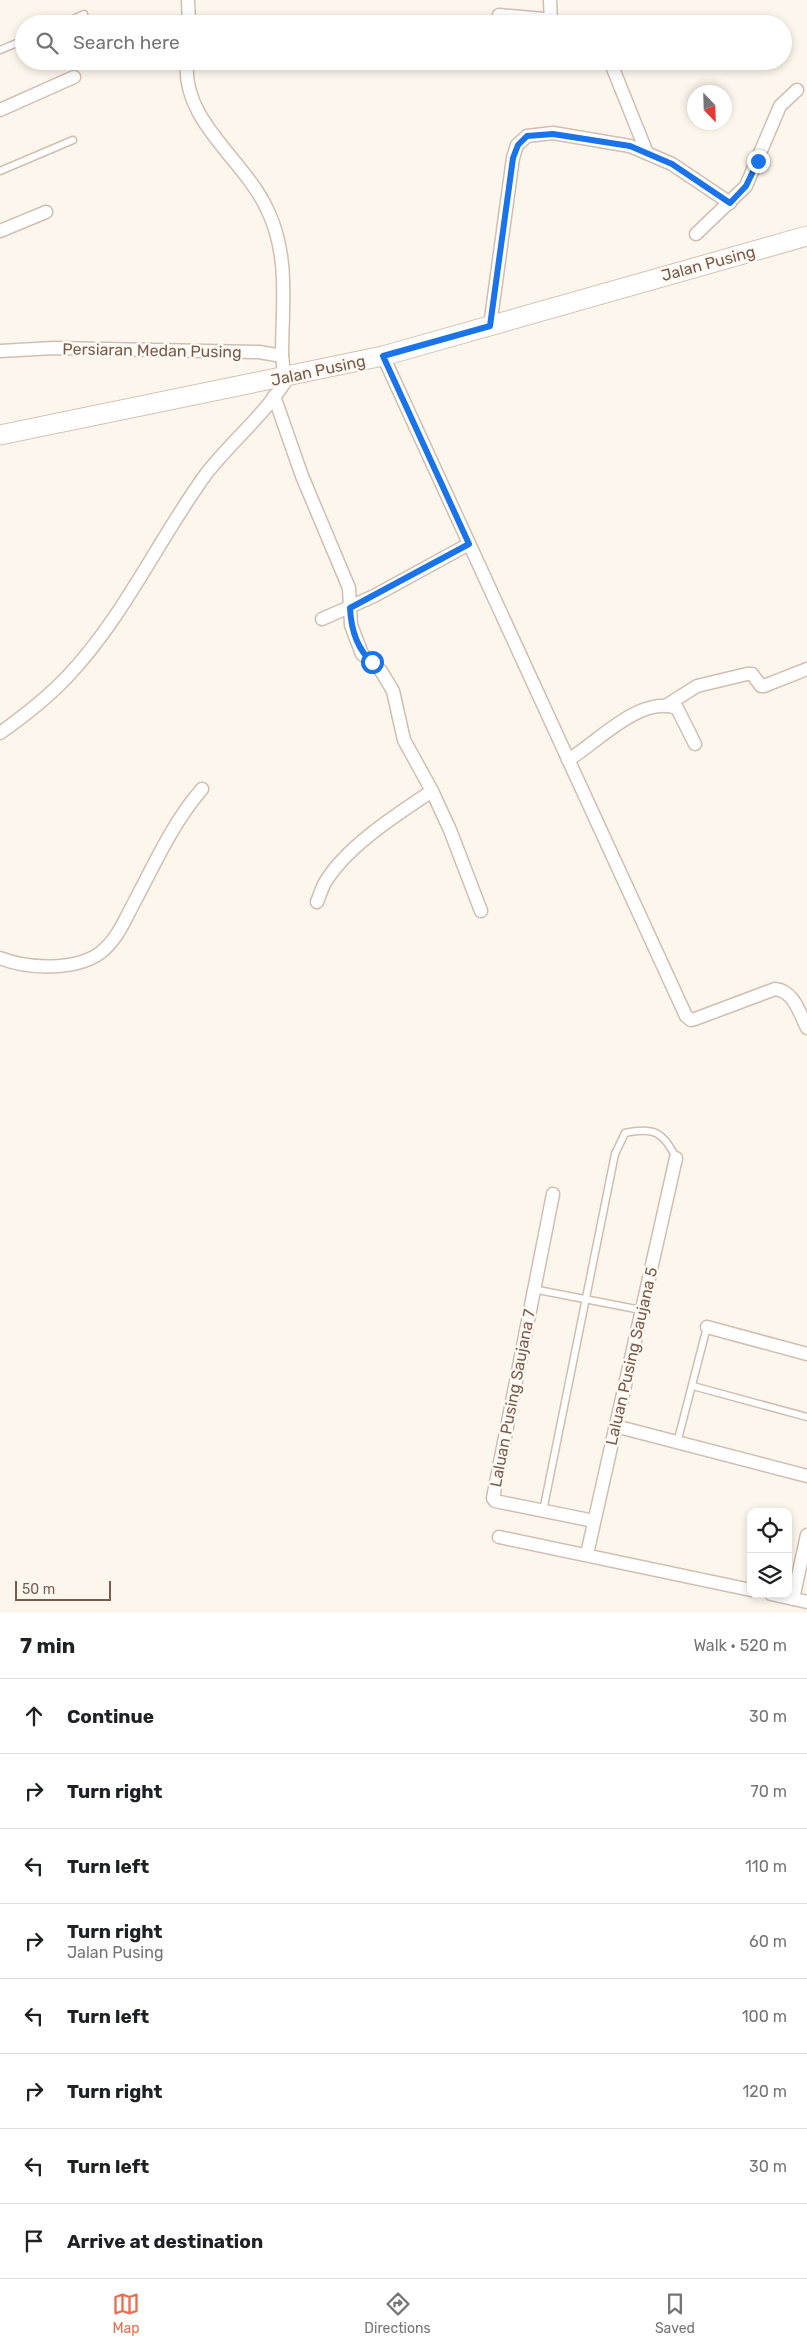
<!DOCTYPE html>
<html lang="en">
<head>
<meta charset="utf-8">
<style>
	:root { --surface:#fff; --page:#f2f2f2; --text:#202124; --muted:#757577; --line:#e0e0e0; --accent:#e76f51 }
	body { margin:0; font-family:Rubik,sans-serif; background:var(--page); color:var(--text) }
	.controls { position:absolute; right:15px; bottom:15px; display:grid; overflow:hidden; border-radius:10px; box-shadow:0 2px 8px #0003 }
	.controls button { width:45px; height:45px; display:grid; place-items:center; padding:0; border:0; border-bottom:1px solid var(--line); background:var(--surface); color:var(--text); font:25px sans-serif }
	.compass { position:absolute; left:687px; top:85px; width:45px; height:45px; border-radius:50%; background:var(--surface); box-shadow:0 2px 8px #0003; rotate:157deg }
	.scale { position:absolute; left:15px; bottom:12px; width:96px; box-sizing:border-box; padding-left:5px; border:2px solid #7a5c4d; border-top:0; font-size:14px; line-height:18px; white-space:nowrap; color:#7a5c4d; -webkit-text-stroke:4px #fffaf3; paint-order:stroke }
	.stop { position:absolute; width:15px; height:15px; margin:-11px; border:4px solid #1a73e8; border-radius:50%; background:#fff }
	.stop.end { background:#1a73e8; border-color:#fff; box-shadow:0 1px 5px #0008 }
	.list { margin:0; padding:0; list-style:none }
	h2 { display:flex; justify-content:space-between; align-items:center; height:65px; margin:0; padding:0 20px; font-size:21px }
	h2 small { font-size:16px; font-weight:400; color:var(--muted) }
	.list li { display:grid; grid-template-columns:32px 1fr auto; gap:15px; align-items:center; box-sizing:border-box; height:75px; padding:0 20px; border-top:1px solid var(--line) }
	.list b { display:block; font-size:19px; white-space:nowrap }
	.list p { margin:0; font-size:16px; white-space:nowrap; color:var(--muted) }
	.list em { font-size:16px; font-style:normal; color:var(--muted) }
	.icon { flex:none; width:28px; height:28px; fill:none; stroke:currentColor; stroke-width:2; stroke-linecap:round; stroke-linejoin:round }
	.map { position:relative; flex:none; width:807px; height:1613px; overflow:hidden }
	.search { position:absolute; background:var(--surface); box-shadow:0 2px 8px #0003; left:15px; right:15px; top:15px; height:55px; display:flex; align-items:center; gap:12px; box-sizing:border-box; padding:0 18px; border-radius:28px; color:var(--muted); font-size:19px }
	.sheet { height:665px; background:var(--surface) }
	nav { display:flex; justify-content:space-around; align-items:center; box-sizing:border-box; height:70px; border-top:1px solid var(--line); background:var(--surface); font-size:14px; color:var(--muted) }
	nav a { display:grid; justify-items:center; gap:2px }
	nav .on { color:var(--accent) }
	.map>svg:first-child { display:block }
	.lines { fill:none; stroke-linecap:round; stroke-linejoin:round }
	.lane-casing { stroke:#d1beb0; stroke-width:9 }
	.street-casing { stroke:#d1beb0; stroke-width:15 }
	.secondary-casing { stroke:#d6c0b0; stroke-width:21 }
	.lane { stroke:#fff; stroke-width:6 }
	.street { stroke:#fff; stroke-width:12 }
	.secondary { stroke:#fff; stroke-width:19 }
	.route { stroke:#1a73e8; stroke-width:6 }
	.labels { text-anchor:middle; stroke-width:5; stroke-linejoin:round; paint-order:stroke }
	.street-label { font-size:16px; fill:#7a5c4d; stroke:#fffaf3 }
</style>
</head>
<body>
<div class="map">
<svg width="807" height="1613" viewBox="0 0 807 1613">
	<rect width="100%" height="100%" fill="#fdf6ec"/>
	<g class="lines">
		<defs>
			<g id="lane">
				<path d="M62,24L84,14"/>
				<path d="M0,50L24,40"/>
				<path d="M0,171L73,140"/>
				<path d="M533,1289L641,1310"/>
				<path d="M693,1386L807,1417"/>
				<path d="M677,1443L707,1327"/>
				<path d="M543,1511L615,1154L625,1133C653,1127 663,1131 676,1158"/>
			</g>
			<g id="street">
				<path d="M188,0L189,24"/>
				<path d="M550,0L551,22"/>
				<path d="M499,15L544,19L555,24"/>
				<path d="M187,61C181,121 244,159 267,209C290,256 282,305 282,356"/>
				<path d="M610,61L647,153"/>
				<path d="M0,110L74,77"/>
				<path d="M0,231L46,212"/>
				<path d="M696,234L746,186L780,106L797,90"/>
				<path d="M490,326L513,158L517,145L527,136L553,133L630,146L672,164L730,203"/>
				<path d="M0,351L54,348L259,352L282,356L285,382C263,416 231,442 206,474C158,540 124,617 67,677C47,698 24,716 0,733"/>
				<path d="M383,356L686,1016L691,1020L695,1019L775,989C794,991 799,1012 807,1028"/>
				<path d="M274,396L302,476L349,588L351,625L362,654L381,671L393,691L404,740L432,791C398,814 348,845 326,881C322,887 320,895 317,902"/>
				<path d="M322,619L374,596L469,544"/>
				<path d="M667,705L697,686L747,674H752L761,686H764L807,669"/>
				<path d="M568,760C598,742 640,695 677,708L695,744"/>
				<path d="M432,791L450,830L481,911"/>
				<path d="M0,958C27,969 75,971 100,953C118,939 125,919 136,899C156,861 174,821 202,789"/>
				<path d="M553,1194L493,1498L495,1501L594,1521"/>
				<path d="M707,1327L807,1354"/>
				<path d="M615,1426L807,1476"/>
				<path d="M499,1537L751,1590"/>
				<path d="M587,1554L676,1158"/>
				<path d="M771,1594L807,1602"/>
				<path d="M793,1599L807,1535"/>
			</g>
			<path id="secondary" d="M0,435L383,356L807,236"/>
		</defs>
		<use href="#lane" class="lane-casing"/>
		<use href="#street" class="street-casing"/>
		<use href="#secondary" class="secondary-casing"/>
		<use href="#lane" class="lane"/>
		<use href="#street" class="street"/>
		<use href="#secondary" class="secondary"/>
	</g>
	<g class="lines">
		<path class="route" d="M372,662C356,648 351,628 350,608L469,544L383,356L490,326L513,158L518,145L527,136L553,134L630,146L672,164L730,203L746,186L758,161"/>
	</g>
	<g class="labels">
		<g class="street-label">
			<text transform="translate(708 263) rotate(-15)" y="6">Jalan Pusing</text>
			<text transform="translate(152 350) rotate(1)" y="6">Persiaran Medan Pusing</text>
			<text transform="translate(318 370) rotate(-12)" y="6">Jalan Pusing</text>
			<text transform="translate(631 1356) rotate(-77)" y="6">Laluan Pusing Saujana 5</text>
			<text transform="translate(512 1398) rotate(-79)" y="6">Laluan Pusing Saujana 7</text>
		</g>
	</g>
</svg>
<div class="controls">
<button><svg class="icon" aria-label="locate" viewBox="0 0 24 24"><circle cx="12" cy="12" r="6"/><path d="M12 2v4M12 18v4M2 12h4M18 12h4"/></svg></button>
<button><svg class="icon" aria-label="layers" viewBox="0 0 24 24"><path d="M12 4l9 5-9 5-9-5zM3 14l9 5 9-5"/></svg></button>
</div>
<svg class="compass" viewBox="-18 -18 36 36"><path d="M0-13l5 13h-10z" fill="#e53935"/><path d="M0 13l5-13h-10z" fill="#757577"/></svg>
<div class="scale">50 m</div>
<div class="stop" style="left:372px;top:662px"></div>
<div class="stop end" style="left:758px;top:161px"></div>
<div class="search"><svg class="icon" aria-label="search" viewBox="0 0 24 24"><circle cx="10" cy="10" r="6"/><path d="M15 15l6 6"/></svg>Search here</div>
</div>
<section class="sheet">
<h2>7 min<small>Walk · 520 m</small></h2>
<ul class="list">
<li><svg class="icon" aria-label="ahead" viewBox="0 0 24 24"><path d="M12 20V5M6 11l6-6 6 6"/></svg><div><b>Continue</b></div><em>30 m</em></li>
<li><svg class="icon" aria-label="right" viewBox="0 0 24 24"><path d="M7 20v-9h11M14 6l5 5-5 5"/></svg><div><b>Turn right</b></div><em>70 m</em></li>
<li><svg class="icon" aria-label="left" viewBox="0 0 24 24"><path d="M17 20v-9H6M10 6l-5 5 5 5"/></svg><div><b>Turn left</b></div><em>110 m</em></li>
<li><svg class="icon" aria-label="right" viewBox="0 0 24 24"><path d="M7 20v-9h11M14 6l5 5-5 5"/></svg><div><b>Turn right</b><p>Jalan Pusing</p></div><em>60 m</em></li>
<li><svg class="icon" aria-label="left" viewBox="0 0 24 24"><path d="M17 20v-9H6M10 6l-5 5 5 5"/></svg><div><b>Turn left</b></div><em>100 m</em></li>
<li><svg class="icon" aria-label="right" viewBox="0 0 24 24"><path d="M7 20v-9h11M14 6l5 5-5 5"/></svg><div><b>Turn right</b></div><em>120 m</em></li>
<li><svg class="icon" aria-label="left" viewBox="0 0 24 24"><path d="M17 20v-9H6M10 6l-5 5 5 5"/></svg><div><b>Turn left</b></div><em>30 m</em></li>
<li><svg class="icon" aria-label="arrive" viewBox="0 0 24 24"><path d="M6 21V4h12l-3 4 3 4H6"/></svg><div><b>Arrive at destination</b></div></li>
</ul>
</section>
<nav>
<a class="on"><svg class="icon" aria-label="map" viewBox="0 0 24 24"><path d="M3 6l6-2 6 2 6-2v14l-6 2-6-2-6 2zM9 4v14M15 6v14"/></svg>Map</a>
<a><svg class="icon" aria-label="directions" viewBox="0 0 24 24"><path d="M12 3l9 9-9 9-9-9zM9 14v-3h6M13 9l2 2-2 2"/></svg>Directions</a>
<a><svg class="icon" aria-label="saved" viewBox="0 0 24 24"><path d="M7 4h10v16l-5-4-5 4z"/></svg>Saved</a>
</nav>
</body>
</html>
